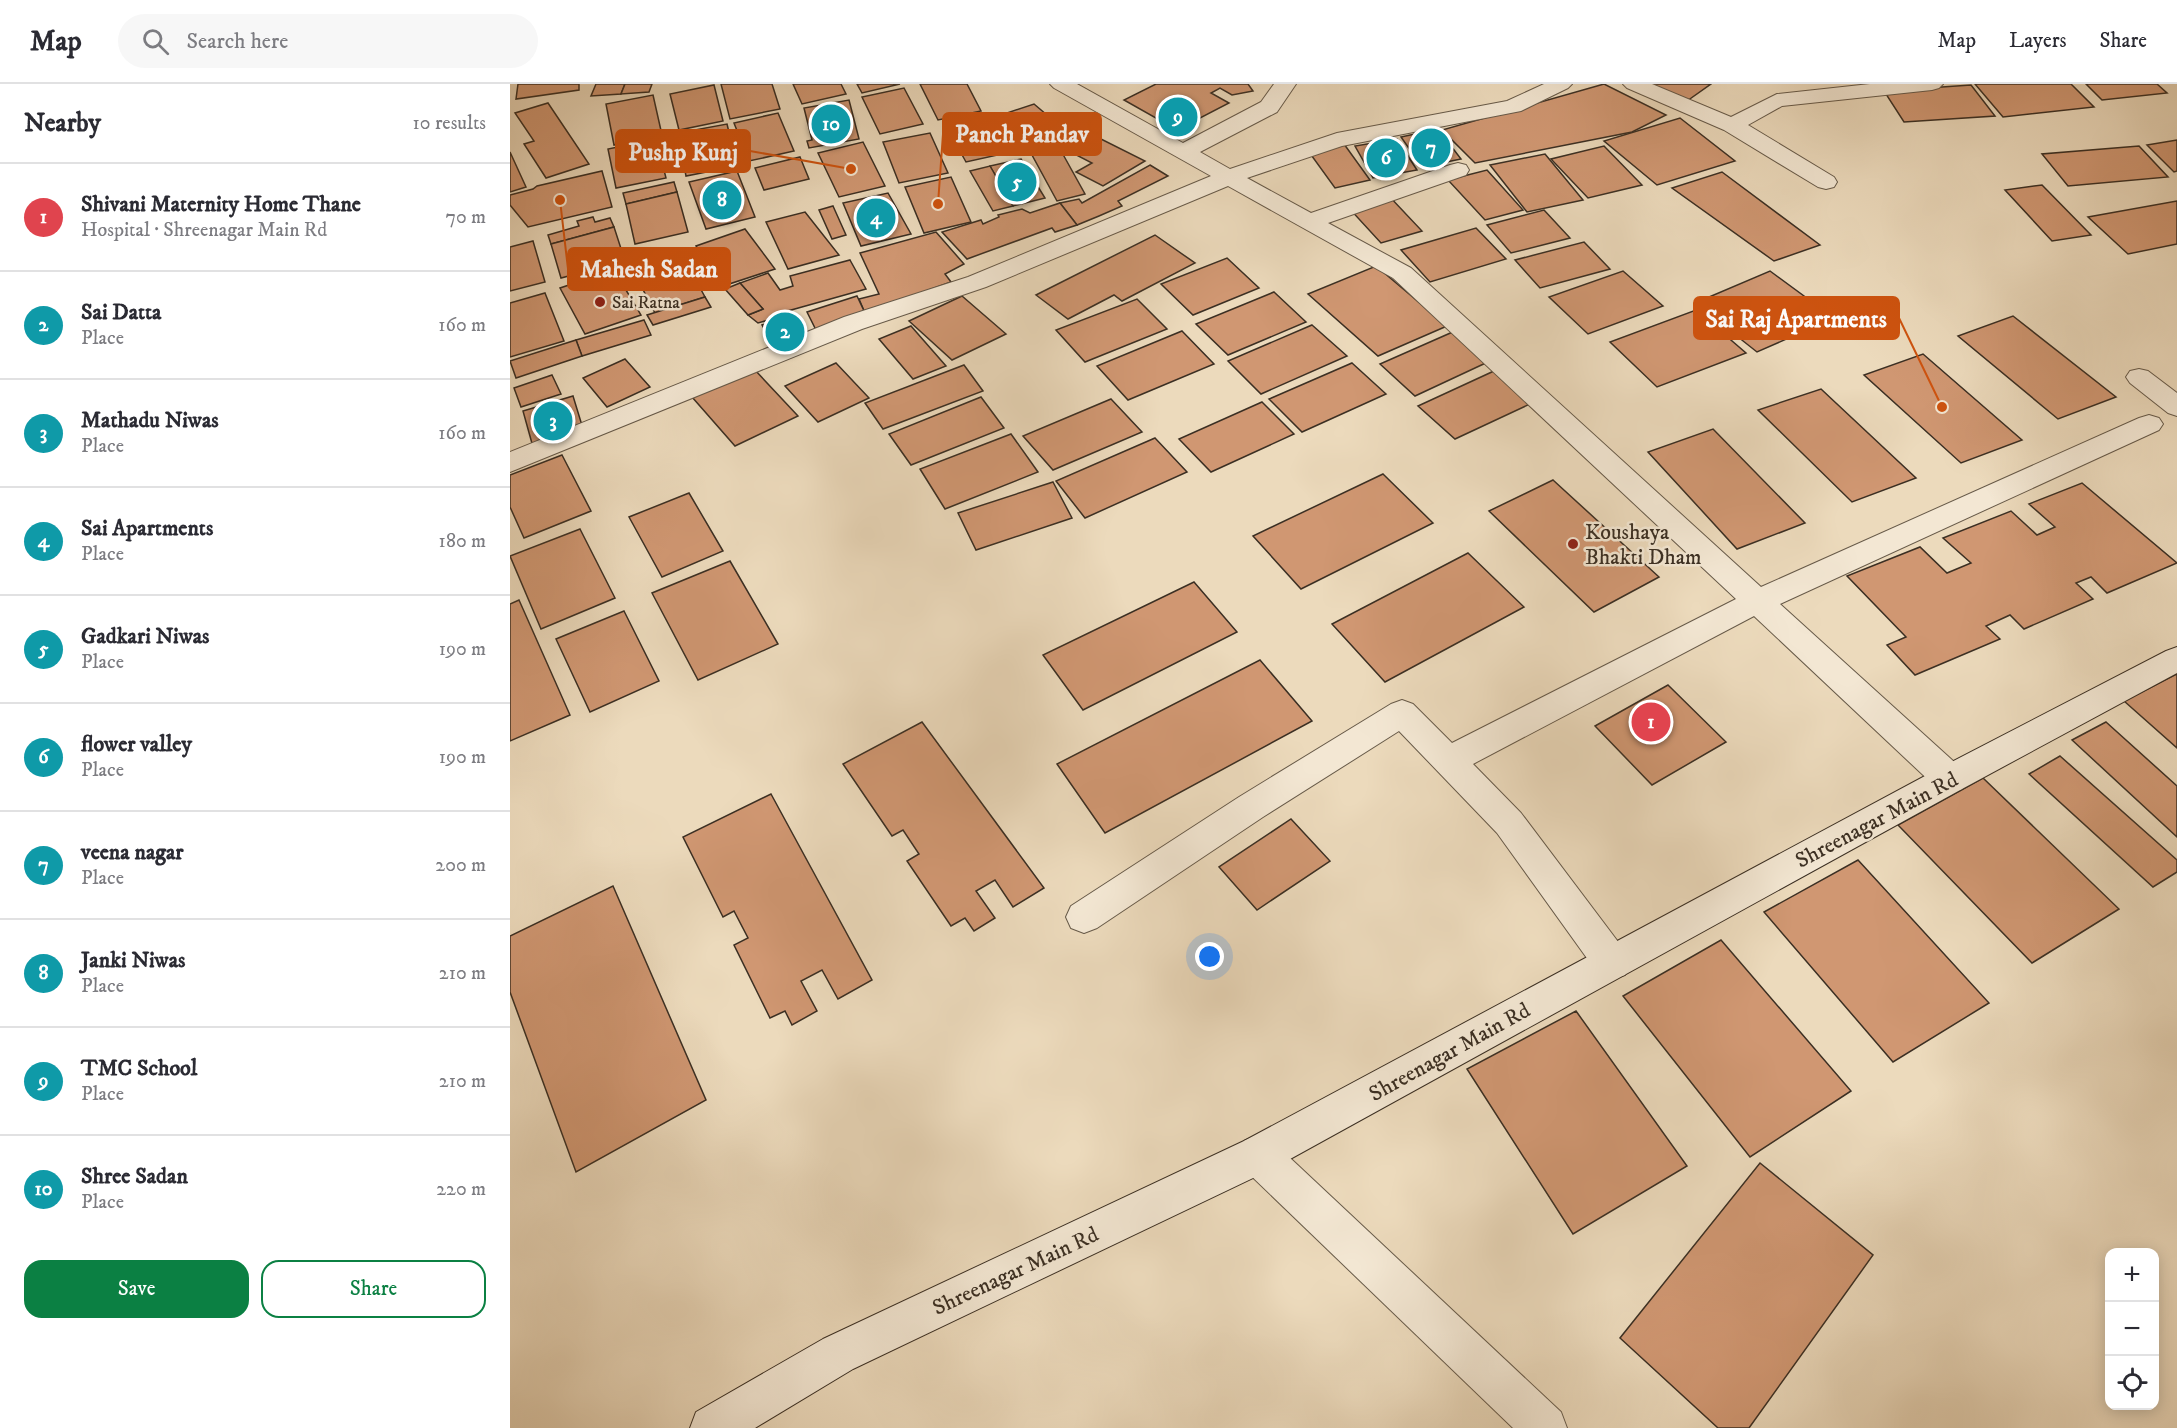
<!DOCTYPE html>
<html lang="en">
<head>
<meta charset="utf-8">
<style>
	:root { --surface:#fff; --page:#f7f7f7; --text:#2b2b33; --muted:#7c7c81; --line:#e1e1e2; --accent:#0b8043 }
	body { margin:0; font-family:"IM FELL DW Pica",serif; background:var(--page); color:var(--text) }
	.controls { position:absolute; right:18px; bottom:18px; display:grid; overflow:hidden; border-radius:12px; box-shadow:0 3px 15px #0003 }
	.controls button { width:54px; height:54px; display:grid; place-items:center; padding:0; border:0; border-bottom:2px solid var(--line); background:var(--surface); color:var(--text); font:30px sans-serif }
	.you { position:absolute; left:700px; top:873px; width:21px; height:21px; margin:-15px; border:4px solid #fff; border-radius:50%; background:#1a73e8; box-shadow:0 0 0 9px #1a73e833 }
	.badge { display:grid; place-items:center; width:39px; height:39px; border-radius:50%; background:var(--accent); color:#fff; font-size:20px; font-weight:700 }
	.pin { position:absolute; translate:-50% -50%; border:3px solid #fff; box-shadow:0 2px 6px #0006 }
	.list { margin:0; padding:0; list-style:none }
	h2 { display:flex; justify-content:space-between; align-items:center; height:78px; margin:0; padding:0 24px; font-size:26px }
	h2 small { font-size:20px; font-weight:400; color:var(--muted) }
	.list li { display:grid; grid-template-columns:39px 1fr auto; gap:18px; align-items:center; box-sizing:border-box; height:108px; padding:0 24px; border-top:2px solid var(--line) }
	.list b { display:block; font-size:22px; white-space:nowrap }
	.list p { margin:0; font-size:20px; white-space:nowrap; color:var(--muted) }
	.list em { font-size:20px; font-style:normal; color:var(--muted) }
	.actions { display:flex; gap:12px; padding:18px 24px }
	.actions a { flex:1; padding:14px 0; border:2px solid var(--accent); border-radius:18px; text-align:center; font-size:21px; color:var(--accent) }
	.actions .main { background:var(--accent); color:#fff }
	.icon { flex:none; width:33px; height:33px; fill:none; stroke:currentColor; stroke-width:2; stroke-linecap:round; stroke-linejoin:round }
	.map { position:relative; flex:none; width:1667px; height:1344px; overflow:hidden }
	header { display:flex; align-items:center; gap:36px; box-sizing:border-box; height:84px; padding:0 30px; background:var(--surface); border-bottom:2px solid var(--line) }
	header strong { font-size:28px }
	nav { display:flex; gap:33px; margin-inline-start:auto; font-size:21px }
	.search { width:420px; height:54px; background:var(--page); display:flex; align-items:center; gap:15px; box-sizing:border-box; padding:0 21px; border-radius:33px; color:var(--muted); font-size:22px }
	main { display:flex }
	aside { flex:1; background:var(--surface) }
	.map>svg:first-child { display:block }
	.building { fill:#d09772; stroke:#3b2f23; stroke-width:1.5 }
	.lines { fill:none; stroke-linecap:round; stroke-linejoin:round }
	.street-casing { stroke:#675a49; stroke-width:2 }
	.secondary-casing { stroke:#3b2f23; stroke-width:2 }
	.street { fill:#f3e7d3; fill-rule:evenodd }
	.secondary { fill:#f3e7d3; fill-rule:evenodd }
	.poi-dot { fill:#8f2418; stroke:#f3e7d3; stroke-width:2 }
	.labels { text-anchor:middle; stroke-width:5; stroke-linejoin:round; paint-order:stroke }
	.far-poi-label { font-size:18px; fill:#3b2f23; stroke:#f3e7d3; text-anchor:start }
	.poi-label { font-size:22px; fill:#3b2f23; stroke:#f3e7d3; text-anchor:start }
	.street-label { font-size:22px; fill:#3b2f23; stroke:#f3e7d3 }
	.leader { fill:none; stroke:#ce530f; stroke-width:2 }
	.callout-dot { fill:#ce530f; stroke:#f3e7d3; stroke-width:2 }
	.callout { fill:#ce530f; stroke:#ce530f; stroke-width:2 }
	.callout-label { font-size:24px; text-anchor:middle; font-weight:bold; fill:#fff }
</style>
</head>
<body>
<header>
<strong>Map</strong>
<div class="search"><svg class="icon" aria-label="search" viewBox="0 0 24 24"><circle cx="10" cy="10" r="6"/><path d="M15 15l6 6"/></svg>Search here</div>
<nav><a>Map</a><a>Layers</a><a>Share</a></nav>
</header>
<main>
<aside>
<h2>Nearby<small>10 results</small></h2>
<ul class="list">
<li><span class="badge" style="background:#e0444e">1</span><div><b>Shivani Maternity Home Thane</b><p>Hospital · Shreenagar Main Rd</p></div><em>70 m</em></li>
<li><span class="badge" style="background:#0f9aa8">2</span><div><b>Sai Datta</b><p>Place</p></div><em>160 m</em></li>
<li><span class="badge" style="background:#0f9aa8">3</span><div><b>Mathadu Niwas</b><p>Place</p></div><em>160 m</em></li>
<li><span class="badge" style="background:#0f9aa8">4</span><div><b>Sai Apartments</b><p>Place</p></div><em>180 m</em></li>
<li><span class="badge" style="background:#0f9aa8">5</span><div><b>Gadkari Niwas</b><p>Place</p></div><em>190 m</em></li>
<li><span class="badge" style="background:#0f9aa8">6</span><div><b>flower valley</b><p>Place</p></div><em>190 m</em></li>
<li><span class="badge" style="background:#0f9aa8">7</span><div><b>veena nagar</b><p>Place</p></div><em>200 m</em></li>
<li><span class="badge" style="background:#0f9aa8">8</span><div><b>Janki Niwas</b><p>Place</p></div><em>210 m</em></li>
<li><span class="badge" style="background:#0f9aa8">9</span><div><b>TMC School</b><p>Place</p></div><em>210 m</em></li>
<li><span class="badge" style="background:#0f9aa8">10</span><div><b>Shree Sadan</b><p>Place</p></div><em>220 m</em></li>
</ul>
<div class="actions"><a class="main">Save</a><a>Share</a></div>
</aside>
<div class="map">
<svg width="1667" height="1344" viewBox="0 0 1667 1344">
	<rect width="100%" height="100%" fill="#ecdabc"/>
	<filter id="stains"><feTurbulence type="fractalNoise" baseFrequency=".00333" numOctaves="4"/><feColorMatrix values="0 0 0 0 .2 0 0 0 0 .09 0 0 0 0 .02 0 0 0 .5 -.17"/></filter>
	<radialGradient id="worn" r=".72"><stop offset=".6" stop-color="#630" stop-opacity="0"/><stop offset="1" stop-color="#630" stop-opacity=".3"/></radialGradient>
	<g class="building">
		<path d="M8,0H69V6L6,15Z"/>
		<path d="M86,0H115L111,10L81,12Z"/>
		<path d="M115,0H142L139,8L111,10Z"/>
		<path d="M211,0H262L270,25L220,35Z"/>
		<path d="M283,0H331L336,10L292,20Z"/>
		<path d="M347,0H390L352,9Z"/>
		<path d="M410,0H457L471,27L428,36Z"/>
		<path d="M646,0H738L743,7L722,11L710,4L701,9L719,19L667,46L614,16Z"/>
		<path d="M1094,0L1156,31L1122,48L965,79L932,46Z"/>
		<path d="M1137,0H1201L1177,17Z"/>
		<path d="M1465,0H1561L1584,23L1493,33Z"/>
		<path d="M1576,0H1647L1657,9L1592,16Z"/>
		<path d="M204,1L213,37L169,46L160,10Z"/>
		<path d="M1461,1L1485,32L1394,38L1374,7Z"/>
		<path d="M394,4L413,40L370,50L352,13Z"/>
		<path d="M143,11L152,51L104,61L96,20Z"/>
		<path d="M339,16L349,55L299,64L297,57L302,56L294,24Z"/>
		<path d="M38,19L79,80L36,94L14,60L24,57L5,29Z"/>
		<path d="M524,20L557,48L516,63L505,53L513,51L491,31Z"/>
		<path d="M268,29L284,67L239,77L224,39Z"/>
		<path d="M479,30L501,68L456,78L435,40Z"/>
		<path d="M1170,34L1225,77L1147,101L1094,57Z"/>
		<path d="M217,40L227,82L176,92L168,49Z"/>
		<path d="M928,45L951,75L912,83L891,53Z"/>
		<path d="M573,46L635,77L593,102L566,88L582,79L547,61Z"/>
		<path d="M420,49L438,89L389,99L373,58Z"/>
		<path d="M146,55L156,94L106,104L98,65Z"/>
		<path d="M887,55L907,86L863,94L845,62Z"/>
		<path d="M1667,56V87L1664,88L1637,61Z"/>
		<path d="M353,58L375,102L329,113L308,69Z"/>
		<path d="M834,60L860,96L825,104L799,68Z"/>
		<path d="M1094,62L1132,101L1078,114L1041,75Z"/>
		<path d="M1629,62L1658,93L1558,102L1532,70Z"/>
		<path d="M550,65L575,110L547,117L522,71Z"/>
		<path d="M0,68L16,103L0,108Z"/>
		<path d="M1035,70L1073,116L1017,128L980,81Z"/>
		<path d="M290,73L299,95L254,106L245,84Z"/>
		<path d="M511,75L535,114L503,122L480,82Z"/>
		<path d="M640,81L658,92L608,117L612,122L589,132L567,141L550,119L569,115L572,119Z"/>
		<path d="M480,82L503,122L483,127L460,87Z"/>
		<path d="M977,86L1013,126L975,136L938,96Z"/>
		<path d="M92,87L102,123L18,143L0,121V111L23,105L27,102Z"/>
		<path d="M227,87L245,133L196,145L179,98Z"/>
		<path d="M1212,88L1310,161L1264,177L1162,104Z"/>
		<path d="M441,93L461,138L414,149L395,103Z"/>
		<path d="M164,98L167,108L116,120L113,109Z"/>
		<path d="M1532,101L1581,151L1542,157L1495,106Z"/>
		<path d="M167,108L178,148L125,160L116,120Z"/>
		<path d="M378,109L401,150L351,162L333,119Z"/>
		<path d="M878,111L912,147L871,159L837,122Z"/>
		<path d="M1667,117V160L1618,170L1578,133Z"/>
		<path d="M550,119L567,141L545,148L542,144L457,175L432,148L471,136L473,140L489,133L488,131L512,125L520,129Z"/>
		<path d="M323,122L336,151L322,155L309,126Z"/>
		<path d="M1034,126L1060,154L1001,169L977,141Z"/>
		<path d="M295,128L329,171L278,185L256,138Z"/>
		<path d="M83,133L85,138L100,134L104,143L41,160L38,151L69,142L67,137Z"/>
		<path d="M104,143L115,177L51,194L41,160Z"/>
		<path d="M966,144L996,175L920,198L891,166Z"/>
		<path d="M235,145L265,185L210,203L186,162Z"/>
		<path d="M426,148L454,180L435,190L441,198L355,229L349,215L369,210L350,169Z"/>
		<path d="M645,151L685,179L612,217L604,211L558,235L526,211Z"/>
		<path d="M23,157L35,198L0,207V163Z"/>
		<path d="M1074,158L1100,185L1030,204L1005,176Z"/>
		<path d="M171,169L195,213L145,229L122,184Z"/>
		<path d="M717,174L749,204L683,231L651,200Z"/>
		<path d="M340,176L356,205L267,230L269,233L248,239L238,231L253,225L230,199L258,189L270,206L283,202L280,192Z"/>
		<path d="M866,182L937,242L868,272L798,210Z"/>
		<path d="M104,186L131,231L75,250L50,204Z"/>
		<path d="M1113,187L1153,222L1078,250L1039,213Z"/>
		<path d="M1260,187L1324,234L1247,268L1185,219Z"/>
		<path d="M230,199L253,225L238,231L215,205Z"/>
		<path d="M764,208L796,238L718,271L686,240Z"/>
		<path d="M35,209L54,257L0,273V219Z"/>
		<path d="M347,212L355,229L306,246L297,228Z"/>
		<path d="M452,212L496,250L442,276L399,237Z"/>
		<path d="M195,213L201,223L143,241L137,231Z"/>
		<path d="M627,215L657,245L575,278L546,246Z"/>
		<path d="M1186,226L1236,269L1147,303L1100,258Z"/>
		<path d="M1503,232L1606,313L1548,335L1448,252Z"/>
		<path d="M275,233L278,238L286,235L298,256L266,266L252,241Z"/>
		<path d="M134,236L141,251L72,272L66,256Z"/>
		<path d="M802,241L837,272L751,310L718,277Z"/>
		<path d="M401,242L436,282L403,295L369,255Z"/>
		<path d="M672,247L704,280L618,316L587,282Z"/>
		<path d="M945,247L980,277L905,312L870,280Z"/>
		<path d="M66,256L72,272L6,294L0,277Z"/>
		<path d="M1413,270L1512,356L1451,379L1354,291Z"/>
		<path d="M115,275L140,303L97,323L73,294Z"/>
		<path d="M326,279L359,314L308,338L275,302Z"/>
		<path d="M842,279L876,310L792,348L759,315Z"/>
		<path d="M454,281L473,307L373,345L355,319Z"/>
		<path d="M244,285L288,332L225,362L182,313Z"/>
		<path d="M984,287L1022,319L945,355L908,322Z"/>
		<path d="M42,291L51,310L11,323L4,304Z"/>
		<path d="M1311,305L1406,394L1342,418L1248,326Z"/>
		<path d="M63,312L74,348L23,363L13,327Z"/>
		<path d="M471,313L494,344L401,381L379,350Z"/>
		<path d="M601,315L632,348L543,386L513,352Z"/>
		<path d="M752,318L784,350L701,388L669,355Z"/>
		<path d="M1203,345L1295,439L1227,465L1138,368Z"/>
		<path d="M501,350L528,388L435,425L410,385Z"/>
		<path d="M645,354L677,388L575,434L546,397Z"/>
		<path d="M52,371L81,427L14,454L0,423V391Z"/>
		<path d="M873,390L923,439L791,505L743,452Z"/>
		<path d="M1043,396L1149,493L1084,528L979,427Z"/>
		<path d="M543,398L562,434L466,466L448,429Z"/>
		<path d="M1572,399L1667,479L1597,509L1581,493L1566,499L1583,515L1514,545L1500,531L1476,542L1490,555L1405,591L1377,561L1396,553L1337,492L1410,463L1437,489L1461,479L1433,454L1501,427L1527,451L1545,443L1519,420Z"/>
		<path d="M179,409L213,467L152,493L119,433Z"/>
		<path d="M70,445L105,514L31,545L0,472Z"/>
		<path d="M958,469L1014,523L875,598L822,540Z"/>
		<path d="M220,477L268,560L188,596L142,509Z"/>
		<path d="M684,498L727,548L573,626L533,571Z"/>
		<path d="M9,516L60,631L0,657V520Z"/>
		<path d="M114,527L149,597L80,628L46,555Z"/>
		<path d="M750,576L802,637L595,749L547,680Z"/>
		<path d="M1667,590V664L1614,617Z"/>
		<path d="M1158,601L1216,658L1142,701L1085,642Z"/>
		<path d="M412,638L534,804L503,823L485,796L466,807L485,834L464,847L455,834L441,842L397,777L409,770L393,746L382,752L333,680Z"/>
		<path d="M1596,638L1667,702V753L1562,656Z"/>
		<path d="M1550,672L1667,776V788L1643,803L1519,690Z"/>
		<path d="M1473,694L1609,825L1522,879L1388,741Z"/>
		<path d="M261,710L362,896L328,915L312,886L291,897L307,927L282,941L275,927L260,934L224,861L238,854L224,827L213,833L173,753Z"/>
		<path d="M781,735L820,777L747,826L709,783Z"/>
		<path d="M1348,776L1479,919L1383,978L1254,828Z"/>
		<path d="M103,802L196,1016L66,1088L0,908V852Z"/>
		<path d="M1211,856L1341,1007L1240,1073L1113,912Z"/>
		<path d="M1066,927L1177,1082L1063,1150L957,985Z"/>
		<path d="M1250,1079L1363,1171L1239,1344H1208L1110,1254Z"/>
	</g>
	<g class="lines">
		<defs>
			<g id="street">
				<path d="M540,0H567L673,59L751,18L764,0H786L767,28L690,68L720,85L827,49L997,17L1034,0H1062L1058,4L1011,27L832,62L737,94L801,129L940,81L948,79L956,81L959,86L956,91L818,139L901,184L1251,503L1629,334L1639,331L1649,334L1653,340L1649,346L1270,520L1452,685L1457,695L1452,705L1440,709L1428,705L1244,532L963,680L1011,729L1115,867L1120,879L1115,891L1102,895L1089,891L987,749L889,647L753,733L587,844L574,849L561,844L556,833L561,822L729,713L881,620L892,616L903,620L942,659L1226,515L883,194L718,102L476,203L352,245L0,388V368L334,233L458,193L701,92L544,4Z"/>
				<path d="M1113,0H1142L1221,33L1267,10L1360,0H1433L1429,4L1422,6L1272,22L1238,41L1324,93L1327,98L1324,103L1316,105L1308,103L1214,46L1117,4Z"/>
				<path d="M1629,285L1638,287L1667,309V332L1658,329L1620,299L1616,293L1620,287Z"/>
				<path d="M748,1051L762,1057L1051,1328L1057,1344H1003L734,1085L728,1071L734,1057Z"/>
			</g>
			<path id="secondary" d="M1667,563V589L1452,705L762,1085L343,1285L245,1344H180L186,1328L313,1255L734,1057L1428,685L1656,567Z"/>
		</defs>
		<use href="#street" class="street-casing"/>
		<use href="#secondary" class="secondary-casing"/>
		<use href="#street" class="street"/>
		<use href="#secondary" class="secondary"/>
	</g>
	<g class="poi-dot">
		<circle cx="90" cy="218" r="6"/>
		<circle cx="1063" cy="460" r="6"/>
	</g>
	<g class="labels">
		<g class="far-poi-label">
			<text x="102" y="224">Sai Ratna</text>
		</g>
		<g class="poi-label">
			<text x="1075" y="455">Koushaya<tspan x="1075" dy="25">Bhakti Dham</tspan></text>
		</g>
		<g class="street-label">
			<text transform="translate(1366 735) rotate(-28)" y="8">Shreenagar Main Rd</text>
			<text transform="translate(939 967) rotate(-29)" y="8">Shreenagar Main Rd</text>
			<text transform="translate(505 1186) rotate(-25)" y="8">Shreenagar Main Rd</text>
		</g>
	</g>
	<path class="leader" d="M428 120L433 50M341 85L240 67M50 116L58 185M1432 323L1389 234"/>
	<g class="callout-dot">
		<circle cx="428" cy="120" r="6"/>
		<circle cx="341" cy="85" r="6"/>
		<circle cx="50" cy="116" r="6"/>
		<circle cx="1432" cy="323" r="6"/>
	</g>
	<g class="callout">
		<rect x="433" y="29" width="158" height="42" rx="6"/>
		<rect x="106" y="46" width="134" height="42" rx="6"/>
		<rect x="58" y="164" width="162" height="42" rx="6"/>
		<rect x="1184" y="213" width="205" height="42" rx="6"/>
	</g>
	<g class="callout-label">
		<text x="512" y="58">Panch Pandav</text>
		<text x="173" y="76">Pushp Kunj</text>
		<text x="139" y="193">Mahesh Sadan</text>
		<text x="1286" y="243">Sai Raj Apartments</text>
	</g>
	<rect width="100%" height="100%" filter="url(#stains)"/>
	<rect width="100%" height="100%" fill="url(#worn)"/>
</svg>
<div class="controls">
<button>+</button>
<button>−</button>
<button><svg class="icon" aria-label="locate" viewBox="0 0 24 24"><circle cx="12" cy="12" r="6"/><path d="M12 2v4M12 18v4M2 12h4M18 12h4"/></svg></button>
</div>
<div class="you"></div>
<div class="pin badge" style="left:1141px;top:638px;background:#e0444e">1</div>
<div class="pin badge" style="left:275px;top:248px;background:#0f9aa8">2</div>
<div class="pin badge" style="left:43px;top:337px;background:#0f9aa8">3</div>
<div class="pin badge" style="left:366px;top:134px;background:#0f9aa8">4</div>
<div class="pin badge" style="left:507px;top:98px;background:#0f9aa8">5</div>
<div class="pin badge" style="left:876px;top:74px;background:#0f9aa8">6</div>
<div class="pin badge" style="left:921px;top:64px;background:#0f9aa8">7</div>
<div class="pin badge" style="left:212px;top:116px;background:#0f9aa8">8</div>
<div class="pin badge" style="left:668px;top:33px;background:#0f9aa8">9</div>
<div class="pin badge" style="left:321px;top:40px;background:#0f9aa8">10</div>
</div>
</main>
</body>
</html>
